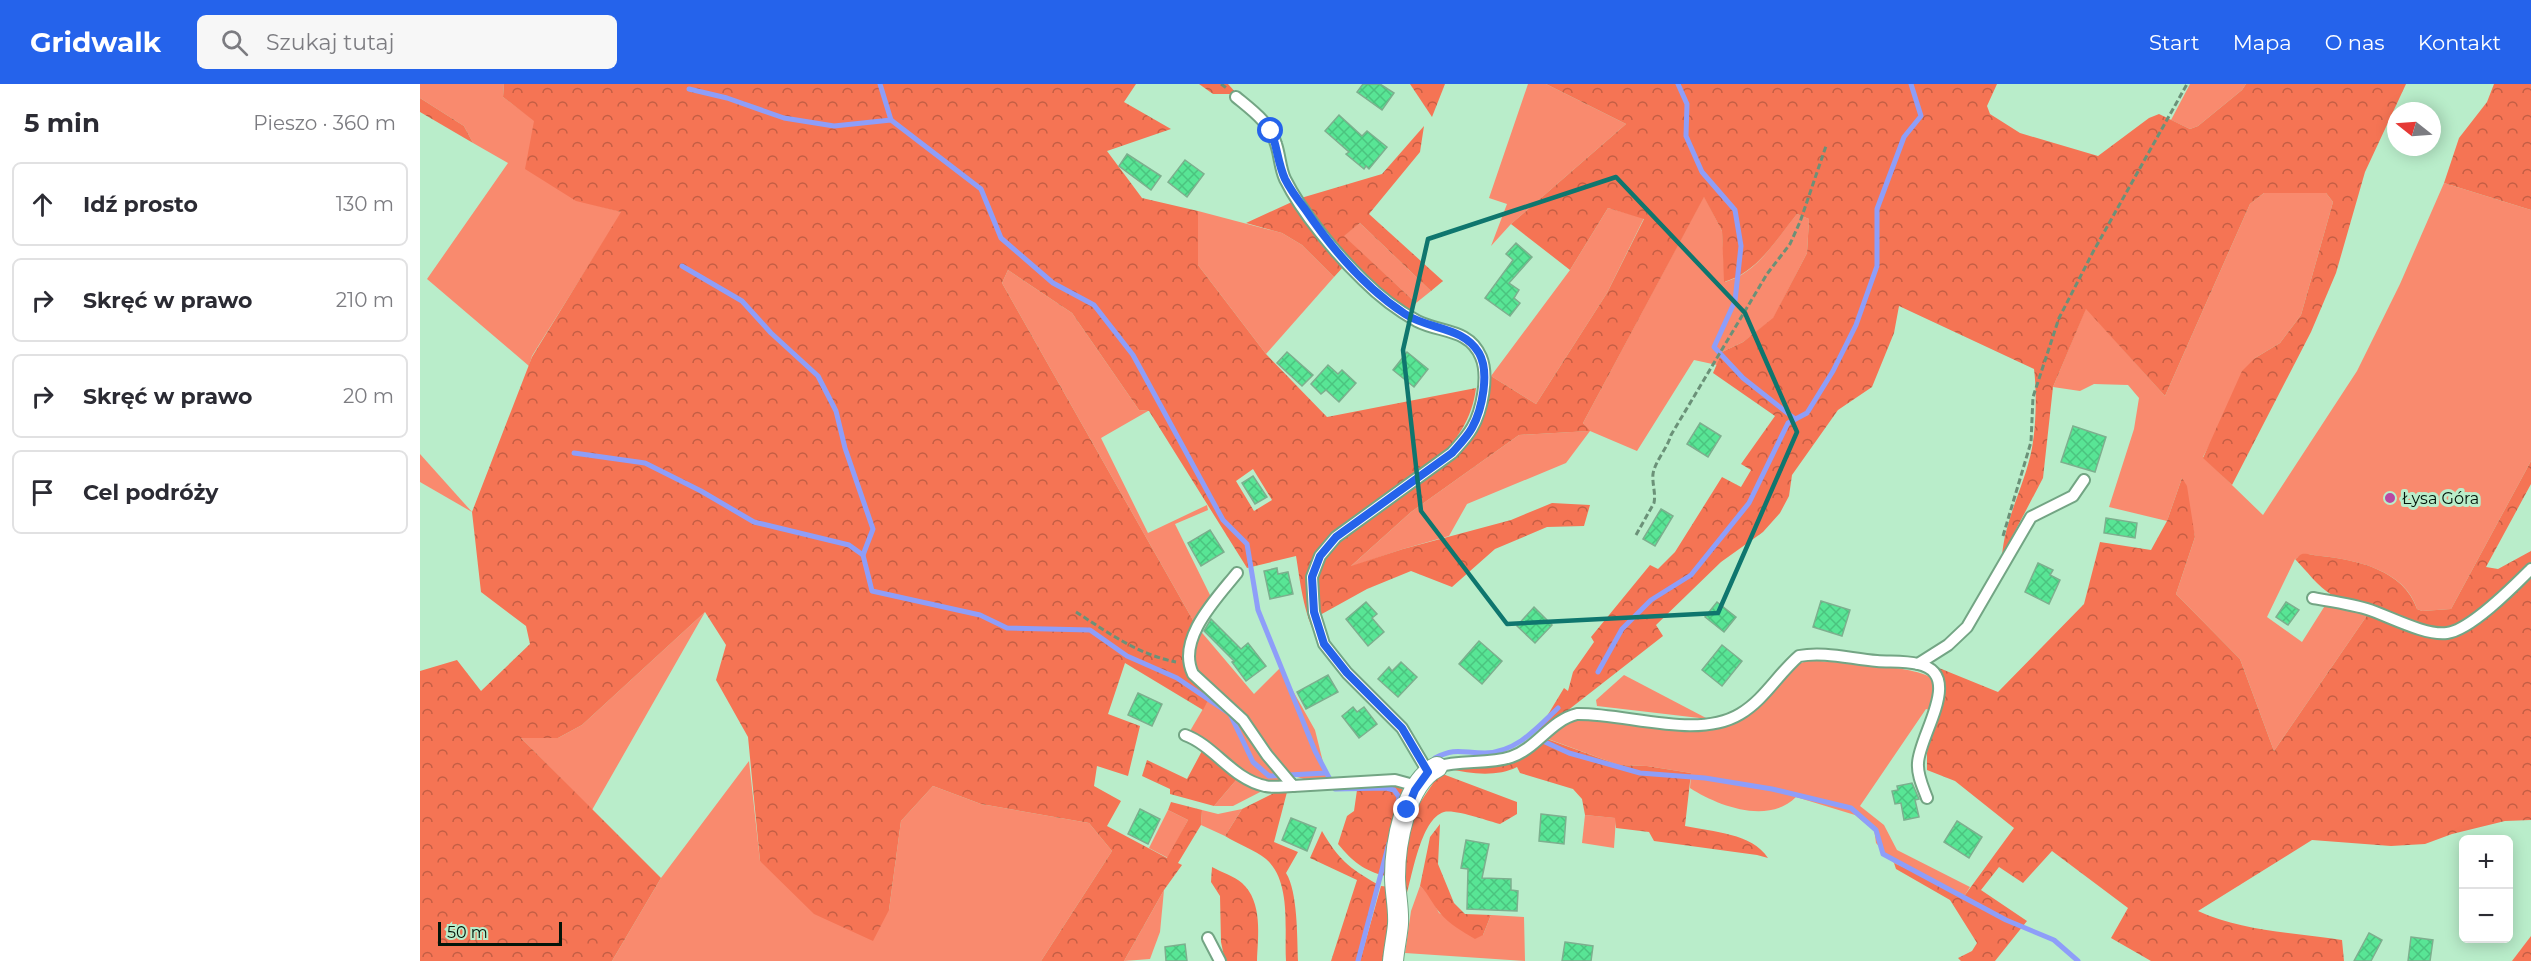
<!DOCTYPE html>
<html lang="pl">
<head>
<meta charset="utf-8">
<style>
	:root { --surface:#fff; --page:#f7f7f7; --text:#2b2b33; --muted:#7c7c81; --line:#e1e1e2; --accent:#2563eb }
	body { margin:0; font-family:Montserrat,sans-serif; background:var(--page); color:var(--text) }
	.controls { position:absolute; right:18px; bottom:18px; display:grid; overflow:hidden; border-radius:9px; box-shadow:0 3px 15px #0003 }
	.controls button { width:54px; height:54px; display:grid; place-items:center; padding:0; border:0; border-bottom:2px solid var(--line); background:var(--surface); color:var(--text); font:30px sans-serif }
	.compass { position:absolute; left:1967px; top:18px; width:54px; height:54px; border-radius:50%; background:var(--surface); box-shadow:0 3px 15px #0003; rotate:287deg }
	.scale { position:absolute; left:18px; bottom:15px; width:124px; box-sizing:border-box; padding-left:6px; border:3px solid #03150a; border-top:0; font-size:16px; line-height:21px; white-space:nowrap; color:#03150a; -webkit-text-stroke:4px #b9edca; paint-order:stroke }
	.stop { position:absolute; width:18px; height:18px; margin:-14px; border:4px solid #2563eb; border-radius:50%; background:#fff }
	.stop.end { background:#2563eb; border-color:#fff; box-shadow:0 2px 6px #0008 }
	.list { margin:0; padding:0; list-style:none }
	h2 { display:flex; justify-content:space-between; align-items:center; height:78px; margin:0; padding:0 24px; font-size:26px }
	h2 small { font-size:20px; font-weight:400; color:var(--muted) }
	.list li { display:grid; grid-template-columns:39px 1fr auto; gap:18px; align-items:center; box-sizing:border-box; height:84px; margin:0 12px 12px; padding:0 12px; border:2px solid var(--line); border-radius:9px }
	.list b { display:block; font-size:22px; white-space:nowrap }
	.list em { font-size:20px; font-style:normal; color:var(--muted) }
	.icon { flex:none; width:33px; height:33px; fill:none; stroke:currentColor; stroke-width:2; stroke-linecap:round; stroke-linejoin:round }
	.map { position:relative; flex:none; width:2111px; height:877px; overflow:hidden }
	header { display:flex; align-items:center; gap:36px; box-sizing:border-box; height:84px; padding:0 30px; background:var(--accent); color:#fff }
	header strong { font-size:28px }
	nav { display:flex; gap:33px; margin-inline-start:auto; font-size:21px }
	.search { width:420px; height:54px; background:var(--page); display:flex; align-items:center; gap:15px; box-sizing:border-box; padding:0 21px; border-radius:9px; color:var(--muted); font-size:22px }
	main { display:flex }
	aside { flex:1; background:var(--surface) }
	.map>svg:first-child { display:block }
	.green { fill:#f98a6e }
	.forest { fill:url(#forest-crowns); fill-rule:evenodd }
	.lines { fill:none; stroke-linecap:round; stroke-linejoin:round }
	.stream { stroke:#8e9ef9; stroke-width:5 }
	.building { fill:url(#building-cross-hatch); stroke:#7daf8e; stroke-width:1.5 }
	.service-casing { stroke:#73a584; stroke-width:14 }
	.minor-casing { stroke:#73a584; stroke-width:22 }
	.path { stroke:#6b9178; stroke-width:3; stroke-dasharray:6 3; stroke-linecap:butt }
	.service { stroke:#fff; stroke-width:10 }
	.minor { stroke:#fff; stroke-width:20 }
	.route { stroke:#2563eb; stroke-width:8 }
	.marked { fill:none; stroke:#0f766e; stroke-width:4.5; stroke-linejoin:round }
	.poi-dot { fill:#b848a4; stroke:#b9edca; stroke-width:2 }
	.labels { text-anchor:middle; stroke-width:6; stroke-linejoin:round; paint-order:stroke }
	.poi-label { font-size:16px; fill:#03150a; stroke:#b9edca; text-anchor:start }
</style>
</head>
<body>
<header>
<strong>Gridwalk</strong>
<div class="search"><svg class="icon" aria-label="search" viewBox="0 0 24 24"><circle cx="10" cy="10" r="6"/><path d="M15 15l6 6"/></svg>Szukaj tutaj</div>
<nav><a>Start</a><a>Mapa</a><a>O nas</a><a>Kontakt</a></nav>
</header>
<main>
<aside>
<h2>5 min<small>Pieszo · 360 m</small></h2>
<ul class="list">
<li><svg class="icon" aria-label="ahead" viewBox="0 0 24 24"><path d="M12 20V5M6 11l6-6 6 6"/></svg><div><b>Idź prosto</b></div><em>130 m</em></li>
<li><svg class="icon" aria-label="right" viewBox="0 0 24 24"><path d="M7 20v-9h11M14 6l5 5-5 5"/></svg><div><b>Skręć w prawo</b></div><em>210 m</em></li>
<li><svg class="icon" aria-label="right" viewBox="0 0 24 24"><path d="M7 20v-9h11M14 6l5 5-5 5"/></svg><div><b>Skręć w prawo</b></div><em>20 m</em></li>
<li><svg class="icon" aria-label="arrive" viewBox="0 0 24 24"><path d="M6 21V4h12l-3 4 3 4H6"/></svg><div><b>Cel podróży</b></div></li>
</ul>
</aside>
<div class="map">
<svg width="2111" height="877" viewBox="0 0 2111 877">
	<defs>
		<pattern id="forest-crowns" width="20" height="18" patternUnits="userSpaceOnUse" patternTransform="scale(1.5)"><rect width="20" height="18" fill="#f57454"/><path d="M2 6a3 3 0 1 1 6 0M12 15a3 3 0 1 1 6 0" fill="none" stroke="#c45e44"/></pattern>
		<pattern id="building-cross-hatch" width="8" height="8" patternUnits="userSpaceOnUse" patternTransform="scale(1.5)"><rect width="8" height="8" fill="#58e595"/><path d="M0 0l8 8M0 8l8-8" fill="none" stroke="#4bc47f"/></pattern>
	</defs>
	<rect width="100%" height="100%" fill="#b9edca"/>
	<g class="green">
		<path d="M0,0H84L83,13L114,36L156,116L202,128L112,272L109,282L7,195L88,79L53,59L44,42L0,14Z"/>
		<path d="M1108,0H1126L1206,40L1091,140L1071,162L1087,120L1069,114Z"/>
		<path d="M1770,0H1826L1822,6L1778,42L1770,45L1751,36Z"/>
		<path d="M2024,99L2111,126V377L2031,525L2002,527L1997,525C1985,486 1936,476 1901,472C1896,472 1887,469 1882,471C1879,472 1878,474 1875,475L1847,533L1882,558L1906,520L1948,530L1854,667L1820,575L1756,510L1775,453L1762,394L1747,437L1689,423L1714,345L1719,314L1708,301L1674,300L1660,307L1633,303L1666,224L1745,312L1830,120L1844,109H1906L1913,118L1881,231L1860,259L1835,274L1783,373L1843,431L1937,287L1980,200Z"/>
		<path d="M1284,112L1302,147L1305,198C1339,188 1355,156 1377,130L1389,135L1387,169L1353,235L1323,258L1302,268L1297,281L1274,276L1217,367L1170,347L1146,379L1047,420L1029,452L983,465L930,483L991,428L1099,351L1169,347L1163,339Z"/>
		<path d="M1188,124L1224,134L1187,209L1116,320L1071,292L1150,186Z"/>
		<path d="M778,127L862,149L882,161L914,193L846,270L778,181Z"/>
		<path d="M940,139L1011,207L996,219L923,152Z"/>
		<path d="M588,186L652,229L719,326L728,327L681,354L728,449L787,421L788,426L755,440L791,513L774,538L582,199Z"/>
		<path d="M0,370L52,428L0,398Z"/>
		<path d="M285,528L172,726L101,654H138L162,641Z"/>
		<path d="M778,544L834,610L860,584L895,646L907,694L884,695L870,691L821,625L778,591L773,582L774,563Z"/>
		<path d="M1389,576C1412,579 1499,581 1512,595C1519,604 1513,617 1510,626L1506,625L1440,722L1464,741L1477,766L1550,803L1545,811L1474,779L1456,759L1454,744L1447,741L1435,731L1376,713C1348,741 1298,722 1270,704L1271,689L1227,682L1199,681L1128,655C1132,651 1138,643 1144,639C1150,636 1160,635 1167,635C1215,632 1268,660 1314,638L1376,581Z"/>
		<path d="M1204,591L1288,635L1177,622L1176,616Z"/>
		<path d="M790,613L812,629L865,699L837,696L770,647Z"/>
		<path d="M329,677L340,777L469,826L481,737L513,702L561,720L669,739L692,767L621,877H192L241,794Z"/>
		<path d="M817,695L846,705L813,722H794Z"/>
		<path d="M822,725L805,752L781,741L782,726L798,730Z"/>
		<path d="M748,726L768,736L748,774L729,764Z"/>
		<path d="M1165,731L1196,734L1194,764L1162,759Z"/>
		<path d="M1000,802L1009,810L1019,829L1063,851L1071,831L1104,833L1105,877L985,869L991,827Z"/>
		<path d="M744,806L740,848L730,875L704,877Z"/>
	</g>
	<g class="forest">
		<path d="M84,0H716L704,18L751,45L687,67L722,114L778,127V181L846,270L907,333L1056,304C1048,368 991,394 943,430C933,436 921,443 913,452C904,461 897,475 890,487L901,561C884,534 881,503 876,472L827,484L729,327L719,326L652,229L588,186L582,199L774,538L764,582L766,587L790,613L783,626L705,579L688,630L720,642L708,692L677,682L674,702L701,717L687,742L747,774L768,736L748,726L751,718L782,726L781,741L758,779L762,781L744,806L704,877H621L692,767L669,739L561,720L513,702L481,737L469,826L453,857L394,830L340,777L328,653L296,596L306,561L285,528L162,641L138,654H101L241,794L192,877H0V587L37,576L61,607L110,560L106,542L61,508L52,428L112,273L201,128L156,117L105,85L114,37L83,13ZM833,385L852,416L834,427L816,397Z"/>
		<path d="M779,0H808L817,10H793Z"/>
		<path d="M990,0H1025L1012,33Z"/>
		<path d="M1126,0H1577L1567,22L1570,30L1600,49L1678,72L1729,34L1739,30L1770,45L1778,42L1822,6L1826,0H1986L1945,88L1916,189L1891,248L1812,401L1783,374L1822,287L1835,274L1860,259L1881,231L1913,118L1906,109H1844L1830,120L1745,312L1666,225L1633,303L1623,394L1582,472C1585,434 1605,401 1612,364C1616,342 1617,308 1614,285L1479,222L1474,249L1452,303L1418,326L1372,391L1369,412L1360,429L1343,448L1301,478L1236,541L1243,552L1115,652L1144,604L1148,607L1153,588L1174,558L1171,553L1230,481L1238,485L1255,468L1302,393L1321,403L1331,386L1321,380L1355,332L1293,289L1302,268L1323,258L1353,234L1387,169L1389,135L1377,130C1355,157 1338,188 1304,198L1302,147L1284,113L1163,339L1170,347L1099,351L991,428L931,482L983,465L1091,436L1132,419L1170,421L1164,442L1127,443L1075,465L1032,503L991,487L947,505L900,531C898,518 893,503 897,490C909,445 1018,397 1050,355C1058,344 1063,312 1066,298L1071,292L1116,320L1187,209L1224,135L1188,124L1150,186L1091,140L1206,40Z"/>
		<path d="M2074,0H2111V126L2024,99L2039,54L2067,18Z"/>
		<path d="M0,14L44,42L53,59L0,28Z"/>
		<path d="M1004,42L1000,68L949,130L1023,197L1011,207L940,139L924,152L996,219L987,228L960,207L906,152L881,114L962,90Z"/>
		<path d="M874,117L924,182L914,193L882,161L862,149L826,139Z"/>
		<path d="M2111,377V400L2066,483L2078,485L2111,467V481C2091,502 2056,538 2027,545C2020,546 1921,516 1912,511C1898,503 1886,486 1875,475C1878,474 1879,471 1882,470C1886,469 1896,472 1901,472C1937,476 1984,486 1997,525L2002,527L2031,525Z"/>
		<path d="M1762,394L1767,402L1775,453L1756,510L1820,575L1854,667L1948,530L2023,553L2111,491V736L2085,737L2032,750L2005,760L1971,762L1892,756L1778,827C1822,847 1875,849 1922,856L1924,877H1731L1691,854L1708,824L1632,767L1603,799L1579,783L1561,806L1607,837L1575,877H1541L1538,874L1552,867L1557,859L1530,816L1476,785L1474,779L1545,811L1594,744L1535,697L1507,686V669L1509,653L1525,609V599L1519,584L1578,608L1664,520L1680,458L1731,466L1747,437Z"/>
		<path d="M1127,655L1199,681L1227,682L1271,689L1265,742C1293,748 1332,749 1348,774L1337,771L1234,757L1229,748L1196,744L1195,734L1165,731L1162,715L1153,705L1100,689L1097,683C1078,693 1050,690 1030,685L1090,678L1108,671Z"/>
		<path d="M783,665L817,695L794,722L750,710V705L722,692L727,676L767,695Z"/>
		<path d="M1020,689L1097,718V730L1080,740C1068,737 1035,725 1024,728C1000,735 992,795 985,816L983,770L997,723Z"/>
		<path d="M975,701L985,707L966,792C944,787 932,777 918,760L927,732L934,727L937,706L943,703Z"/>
		<path d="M858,707L867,708L854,758L878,768L866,789C878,808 877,854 878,877H866C864,846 872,798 846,775C835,766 818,760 805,752L822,725Z"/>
		<path d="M1020,740L1018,780L1034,819L1045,830L1071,831L1063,851L1055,855C1043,848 1029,840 1020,829C1012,820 1009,810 1000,802L1010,753Z"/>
		<path d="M902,747C919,776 928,783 957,800L936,877H911L937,796L890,774Z"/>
		<path d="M792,783C801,788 814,792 822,799C843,818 838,852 837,877H805L801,858L800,812L791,798Z"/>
		<path d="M961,802L970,803L971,820L966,877H940Z"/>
		<path d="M2111,852V877H2092Z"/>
	</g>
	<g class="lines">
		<g class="stream">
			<path d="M460,0L471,36"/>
			<path d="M1258,0L1267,20L1266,52L1282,88L1315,126L1321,162L1315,217L1294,263L1323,294L1375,335"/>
			<path d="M269,5L307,14L364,34L414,42L471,36L561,105L581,154L633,199L674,221L713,271L803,436L827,460L838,526L895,667L915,705L966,704L974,706L979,713L977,724"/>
			<path d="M262,182L322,217L351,249L398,292L416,327L425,364L453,445L443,471"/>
			<path d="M154,369L225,379L281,407L334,438L429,461L443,471L452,507L560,531L587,544L670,546L707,572L757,594L810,630L833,678L849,692L906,689"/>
			<path d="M1178,588L1202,545L1231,516L1271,491L1329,419L1368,339L1387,329L1413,287L1436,241L1457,182V125L1484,53L1501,32L1491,0"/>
			<path d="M1125,658L1149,669L1220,689L1285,694L1352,705L1431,724L1456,746L1463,770L1586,836L1634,856L1658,877"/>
			<path d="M1015,674C1036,663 1042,669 1065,669C1097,668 1117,644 1138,624"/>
			<path d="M938,877L969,759"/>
		</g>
	</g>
	<g class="building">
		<path d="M943,0H960L974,9L962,26L937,8Z"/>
		<path d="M919,31L942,52L947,47L967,63L949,85L946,82L944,85L926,70L929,68L905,47Z"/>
		<path d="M707,70L741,92L731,106L699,82Z"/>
		<path d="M765,76L784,90L767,113L748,98Z"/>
		<path d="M1096,159L1112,173L1089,199L1099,206L1094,214L1100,219L1090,232L1065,214L1093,176L1086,170Z"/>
		<path d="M867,268L893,291L882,302L857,279Z"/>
		<path d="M987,268L1008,285L994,303L973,286Z"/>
		<path d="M908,281L918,290L922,286L936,299L919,318L906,306L901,310L891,300Z"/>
		<path d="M1280,339L1301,352L1288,373L1267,360Z"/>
		<path d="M1653,342L1686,353L1675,388L1641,378Z"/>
		<path d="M833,392L847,413L835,420L822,399Z"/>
		<path d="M1241,425L1253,432L1235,462L1223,455Z"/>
		<path d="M1686,434L1717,439L1715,454L1684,449Z"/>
		<path d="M790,446L804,468L781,482L768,459Z"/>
		<path d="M1618,479L1633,486L1630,491L1640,496L1629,520L1605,508Z"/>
		<path d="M857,484L858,490L868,488L873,510L850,515L844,487Z"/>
		<path d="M1401,517L1430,526L1422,552L1393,543Z"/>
		<path d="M946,518L957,530L952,534L964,548L948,562L926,535Z"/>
		<path d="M1297,518L1316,533L1304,548L1285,533Z"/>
		<path d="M1866,518L1879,526L1868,541L1856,533Z"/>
		<path d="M1114,523L1132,541L1115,559L1097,542Z"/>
		<path d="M791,535L821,565L828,559L846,582L826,597L812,578L814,577L784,547Z"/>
		<path d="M1059,557L1082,577L1062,600L1039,580Z"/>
		<path d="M1302,561L1322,577L1302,602L1282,586Z"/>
		<path d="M981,578L997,593L978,613L958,595L969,583L972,587Z"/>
		<path d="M908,591L918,608L886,625L877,608Z"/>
		<path d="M718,609L742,620L732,642L708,631Z"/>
		<path d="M933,623L937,628L944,623L957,640L939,654L922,632Z"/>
		<path d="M1492,699L1499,715L1495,716L1499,733L1484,736L1481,719L1475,720L1472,707L1478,706L1477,702Z"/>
		<path d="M720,725L740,735L728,760L708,750Z"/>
		<path d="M1121,730L1146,733L1144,760L1119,757Z"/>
		<path d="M871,734L896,744L887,767L862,756Z"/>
		<path d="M1537,737L1562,753L1549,774L1524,758Z"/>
		<path d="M1046,756L1069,760L1062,794L1091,795V806L1098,807L1097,827L1047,825L1048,785L1041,784Z"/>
		<path d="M1949,849L1962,856L1951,877H1934Z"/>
		<path d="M1991,853L2013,856L2010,877H1988Z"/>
		<path d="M1145,858L1173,862L1171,877H1142Z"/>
		<path d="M765,860L767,877H746L745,863Z"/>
	</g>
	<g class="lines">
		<defs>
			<g id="service">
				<path d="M816,13C833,27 850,39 856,60C860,72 860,84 865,95C882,129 916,170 943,196C959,212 977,226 997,237C1020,249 1049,244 1061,273C1069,292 1062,327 1052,344C1047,353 1039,361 1032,369L916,453L900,472L892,493L894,528L904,560L927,589L982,644L1008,688"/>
				<path d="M817,489C797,514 756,555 773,590L823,636L847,671L873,702L975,696L997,702"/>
				<path d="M1893,514C1911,517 1930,520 1947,525C1969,532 2005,552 2027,549C2051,546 2094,502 2111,485"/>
				<path d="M1498,580L1528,561L1547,543L1611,433L1653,412L1664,396"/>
				<path d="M765,651C795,662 812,695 845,702C853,704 864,702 873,702"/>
				<path d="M1017,683C1040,675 1067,681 1091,673C1116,665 1131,636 1157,630C1206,629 1277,656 1320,630C1344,616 1358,590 1379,572C1404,567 1431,575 1457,577C1470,578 1485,577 1498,580C1545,590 1499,651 1498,679C1497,691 1503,703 1507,714"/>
				<path d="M788,854L800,877"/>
			</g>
			<path id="minor" d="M973,877C974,865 977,852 978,840C979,824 975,808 975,793C975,761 985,699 1017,683"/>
		</defs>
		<use href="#service" class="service-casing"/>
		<use href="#minor" class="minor-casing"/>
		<g class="path">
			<path d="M801,0L808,5"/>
			<path d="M1216,451L1234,419C1236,409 1232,400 1233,390C1235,377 1247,365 1251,351L1347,190L1370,160L1380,138L1406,62"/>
			<path d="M1583,452L1611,358L1613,313L1639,234L1673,168L1767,0"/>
			<path d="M656,528C687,548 719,571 756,578"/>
		</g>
		<use href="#service" class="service"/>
		<use href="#minor" class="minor"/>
	</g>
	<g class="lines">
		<path class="route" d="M851,47C857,62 858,80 865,95C870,105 878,116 885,125C912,165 944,203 985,230C1009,246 1043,242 1059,269C1070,288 1062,326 1052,344C1047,353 1039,361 1032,369L916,453L900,472L892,493L894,528L904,560L927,589L982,644L1008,688L995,706L987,726"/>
	</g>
	<path class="marked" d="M1196,93L1325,229L1377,348L1298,529L1087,540L1001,427L983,266L1008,155Z"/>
	<circle class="poi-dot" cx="1970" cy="414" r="6"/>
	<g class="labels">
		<g class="poi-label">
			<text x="1982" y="420">Łysa Góra</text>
		</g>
	</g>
</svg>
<div class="controls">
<button>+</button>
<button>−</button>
</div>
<svg class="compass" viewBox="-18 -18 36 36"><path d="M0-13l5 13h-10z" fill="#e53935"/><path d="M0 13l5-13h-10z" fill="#7c7c81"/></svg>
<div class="scale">50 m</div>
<div class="stop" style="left:851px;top:47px"></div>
<div class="stop end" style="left:987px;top:726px"></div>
</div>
</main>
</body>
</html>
